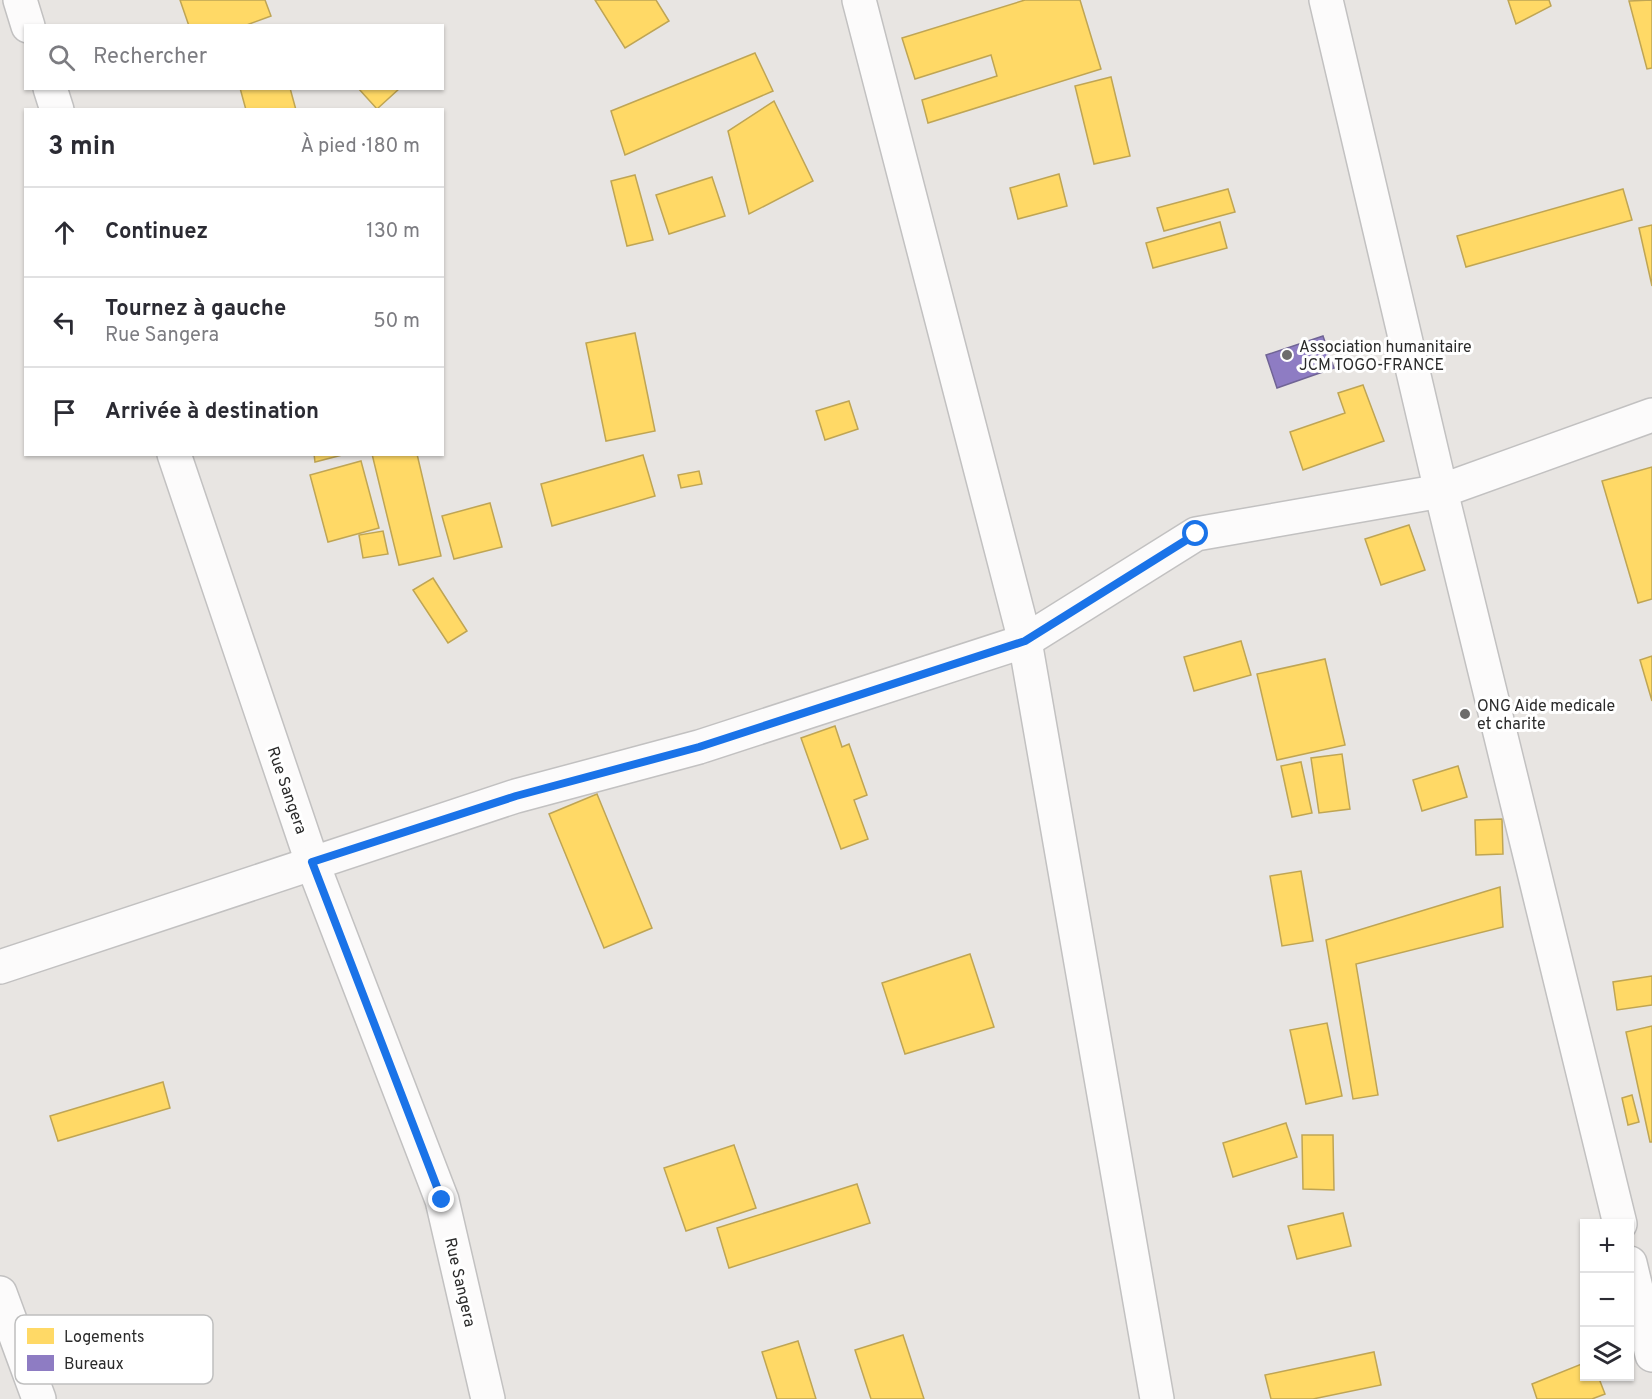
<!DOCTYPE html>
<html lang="fr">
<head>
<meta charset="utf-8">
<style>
	:root { --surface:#fff; --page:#f7f7f7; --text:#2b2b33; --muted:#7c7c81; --line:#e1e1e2 }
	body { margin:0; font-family:Overpass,sans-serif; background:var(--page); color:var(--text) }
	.controls { position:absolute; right:18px; bottom:18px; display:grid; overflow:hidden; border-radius:0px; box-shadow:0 2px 4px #0004 }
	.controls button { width:54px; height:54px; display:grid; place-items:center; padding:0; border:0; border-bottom:2px solid var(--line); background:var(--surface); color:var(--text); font:30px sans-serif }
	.stop { position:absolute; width:18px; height:18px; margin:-14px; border:4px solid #1a73e8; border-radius:50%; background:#fff }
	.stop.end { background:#1a73e8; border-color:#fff; box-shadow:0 2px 6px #0008 }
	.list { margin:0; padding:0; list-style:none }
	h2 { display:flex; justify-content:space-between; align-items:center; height:78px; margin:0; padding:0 24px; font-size:26px }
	h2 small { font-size:20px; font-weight:400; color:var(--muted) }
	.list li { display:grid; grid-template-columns:39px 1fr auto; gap:18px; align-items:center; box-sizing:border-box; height:90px; padding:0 24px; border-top:2px solid var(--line) }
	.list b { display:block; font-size:22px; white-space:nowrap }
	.list p { margin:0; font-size:20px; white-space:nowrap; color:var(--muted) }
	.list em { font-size:20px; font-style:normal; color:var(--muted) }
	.icon { flex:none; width:33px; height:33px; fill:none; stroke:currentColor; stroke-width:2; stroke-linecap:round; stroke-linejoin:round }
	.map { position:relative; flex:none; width:1652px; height:1399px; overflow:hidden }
	.search { position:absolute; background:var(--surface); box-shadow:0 2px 4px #0004; left:24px; top:24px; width:420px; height:66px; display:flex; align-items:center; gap:15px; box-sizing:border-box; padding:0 21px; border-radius:0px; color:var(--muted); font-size:22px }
	.panel { position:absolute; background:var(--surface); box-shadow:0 2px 4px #0004; left:24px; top:108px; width:420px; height:348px; border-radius:0px }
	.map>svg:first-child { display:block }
	.homes { fill:#ffd966; stroke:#bfa554; stroke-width:1.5 }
	.offices { fill:#8e7cc3; stroke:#706495; stroke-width:1.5 }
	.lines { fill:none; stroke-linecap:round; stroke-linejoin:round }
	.minor-casing { stroke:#c2c1c1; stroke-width:36 }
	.minor { stroke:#fcfbfb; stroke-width:33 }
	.route { stroke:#1a73e8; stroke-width:8 }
	.poi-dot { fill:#6d6c6b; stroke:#fff; stroke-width:2 }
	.labels { text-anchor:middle; stroke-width:6; stroke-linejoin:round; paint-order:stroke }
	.poi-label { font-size:16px; fill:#2b2b2b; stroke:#fff; text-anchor:start }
	.street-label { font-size:16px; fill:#2b2b2b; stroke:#fff }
	.key { fill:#fff; stroke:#bfbfbf; stroke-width:1.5 }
	.key-label { font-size:16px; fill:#2b2b2b }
</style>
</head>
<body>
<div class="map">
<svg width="1652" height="1399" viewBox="0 0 1652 1399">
	<rect width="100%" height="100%" fill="#e8e5e2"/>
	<g class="homes">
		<path d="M180,0H265L271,16L244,26H189Z"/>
		<path d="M595,0H656L669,21L625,48Z"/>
		<path d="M1025,0H1080L1101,69L928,123L922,100L997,76L991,55L915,79L902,38Z"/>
		<path d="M1508,0H1549L1551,6L1516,24Z"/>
		<path d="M1652,0V68L1647,69L1629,1Z"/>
		<path d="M755,53L773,91L625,155L611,111Z"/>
		<path d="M1111,77L1130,156L1094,164L1075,86Z"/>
		<path d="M240,88H290L296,110H246Z"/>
		<path d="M358,88H400L377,109Z"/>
		<path d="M774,101L813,181L749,214L728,131Z"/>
		<path d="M1059,174L1067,206L1018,219L1010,188Z"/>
		<path d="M635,175L653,240L627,246L611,181Z"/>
		<path d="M712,177L725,216L669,234L656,195Z"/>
		<path d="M1228,189L1235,212L1164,231L1157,208Z"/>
		<path d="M1623,189L1632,220L1466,267L1457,236Z"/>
		<path d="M1220,222L1227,248L1153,268L1146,243Z"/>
		<path d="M1652,225V286L1639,228Z"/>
		<path d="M635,333L655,431L606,441L586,343Z"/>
		<path d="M1363,385L1384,441L1303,470L1290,432L1345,413L1338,393Z"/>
		<path d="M849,401L858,429L825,440L816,411Z"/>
		<path d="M314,454H346L315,462Z"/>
		<path d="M372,454H417L441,556L399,565Z"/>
		<path d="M643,455L655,496L552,526L541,484Z"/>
		<path d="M361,461L379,528L328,542L310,475Z"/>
		<path d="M1652,467V599L1638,603L1602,481Z"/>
		<path d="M699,471L702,484L681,488L678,475Z"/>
		<path d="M490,503L502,547L454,559L442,516Z"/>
		<path d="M1409,525L1425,570L1381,585L1365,539Z"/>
		<path d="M383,531L388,554L363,558L359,535Z"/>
		<path d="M433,578L467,631L448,643L413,590Z"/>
		<path d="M1241,641L1251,675L1194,691L1184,657Z"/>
		<path d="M1652,656V701L1640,660Z"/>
		<path d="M1325,659L1345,745L1277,760L1257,674Z"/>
		<path d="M835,726L842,747L849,744L867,795L854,800L868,839L841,849L801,738Z"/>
		<path d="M1342,754L1350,809L1319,813L1311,758Z"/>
		<path d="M1301,762L1312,813L1292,817L1281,766Z"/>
		<path d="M1458,766L1467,797L1422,811L1413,780Z"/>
		<path d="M597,794L652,928L604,948L549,814Z"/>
		<path d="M1502,819L1503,854L1476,855L1475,820Z"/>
		<path d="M1301,871L1313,941L1282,946L1270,876Z"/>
		<path d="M1500,887L1503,927L1356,964L1378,1095L1353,1099L1326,940Z"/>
		<path d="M970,954L994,1027L905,1054L882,983Z"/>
		<path d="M1652,976V1005L1617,1010L1613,982Z"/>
		<path d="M1327,1023L1342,1096L1306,1104L1290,1030Z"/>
		<path d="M1652,1026V1142H1650L1626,1032Z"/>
		<path d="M163,1082L170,1108L58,1141L50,1116Z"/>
		<path d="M1632,1095L1639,1122L1628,1125L1622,1098Z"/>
		<path d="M1286,1123L1297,1157L1233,1177L1223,1143Z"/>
		<path d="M1302,1135H1333L1334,1190L1303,1189Z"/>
		<path d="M734,1145L756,1208L686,1231L664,1168Z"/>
		<path d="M857,1184L870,1223L729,1268L717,1228Z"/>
		<path d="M1343,1213L1351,1246L1297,1259L1288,1226Z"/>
		<path d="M903,1335L924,1399H871L855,1350Z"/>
		<path d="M798,1341L816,1399H777L762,1352Z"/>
		<path d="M1374,1352L1381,1385L1313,1399H1271L1265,1375Z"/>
		<path d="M1584,1363V1376H1598L1605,1394L1592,1399H1537L1532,1384Z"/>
	</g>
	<path class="offices" d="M1323,336L1334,368L1277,388L1266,355Z"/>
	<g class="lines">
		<defs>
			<g id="minor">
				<path d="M20,0L28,26"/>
				<path d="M859,0L1025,641L1157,1399"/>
				<path d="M1326,0L1441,491L1620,1224"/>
				<path d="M50,88L57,110"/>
				<path d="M174,454L312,862L442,1200L488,1399"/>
				<path d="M0,967L516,796L699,747L1025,641L1196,534L1441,491L1652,415"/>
				<path d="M1630,1263L1652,1355"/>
				<path d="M0,1293L39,1399"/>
			</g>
		</defs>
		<use href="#minor" class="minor-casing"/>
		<use href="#minor" class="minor"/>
	</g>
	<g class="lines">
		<path class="route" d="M442,1200L312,862L516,796L699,747L1025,641L1196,534"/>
	</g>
	<g class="poi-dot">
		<circle cx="1287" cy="355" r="6"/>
		<circle cx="1465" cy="714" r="6"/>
	</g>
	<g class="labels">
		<g class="poi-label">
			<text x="1299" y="352">Association humanitaire<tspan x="1299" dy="18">JCM TOGO-FRANCE</tspan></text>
			<text x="1477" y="711">ONG Aide medicale<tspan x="1477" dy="18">et charite</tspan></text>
		</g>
		<g class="street-label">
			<text transform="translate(288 790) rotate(71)" y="6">Rue Sangera</text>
			<text transform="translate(461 1282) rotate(77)" y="6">Rue Sangera</text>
		</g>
	</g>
	<rect x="15" y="1315" width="198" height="69" rx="9" class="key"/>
	<rect x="27" y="1328" width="27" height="16" fill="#ffd966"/>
	<rect x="27" y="1355" width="27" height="16" fill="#8e7cc3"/>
	<g class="key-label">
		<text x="64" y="1342">Logements</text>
		<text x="64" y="1369">Bureaux</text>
	</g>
</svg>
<div class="controls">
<button>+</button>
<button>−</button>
<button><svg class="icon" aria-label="layers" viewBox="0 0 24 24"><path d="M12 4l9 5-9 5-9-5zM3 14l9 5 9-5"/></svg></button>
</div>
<div class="stop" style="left:1196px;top:534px"></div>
<div class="stop end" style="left:442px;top:1200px"></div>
<div class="search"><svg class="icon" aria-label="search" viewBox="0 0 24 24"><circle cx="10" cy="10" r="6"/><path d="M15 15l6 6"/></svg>Rechercher</div>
<section class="panel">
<h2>3 min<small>À pied · 180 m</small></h2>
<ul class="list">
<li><svg class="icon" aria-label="ahead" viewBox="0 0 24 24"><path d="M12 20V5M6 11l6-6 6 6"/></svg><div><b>Continuez</b></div><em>130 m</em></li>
<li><svg class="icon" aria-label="left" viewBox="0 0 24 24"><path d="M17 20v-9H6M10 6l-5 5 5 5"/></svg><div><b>Tournez à gauche</b><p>Rue Sangera</p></div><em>50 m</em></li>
<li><svg class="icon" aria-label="arrive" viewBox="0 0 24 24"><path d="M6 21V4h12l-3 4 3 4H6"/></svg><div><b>Arrivée à destination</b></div></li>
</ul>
</section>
</div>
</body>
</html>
